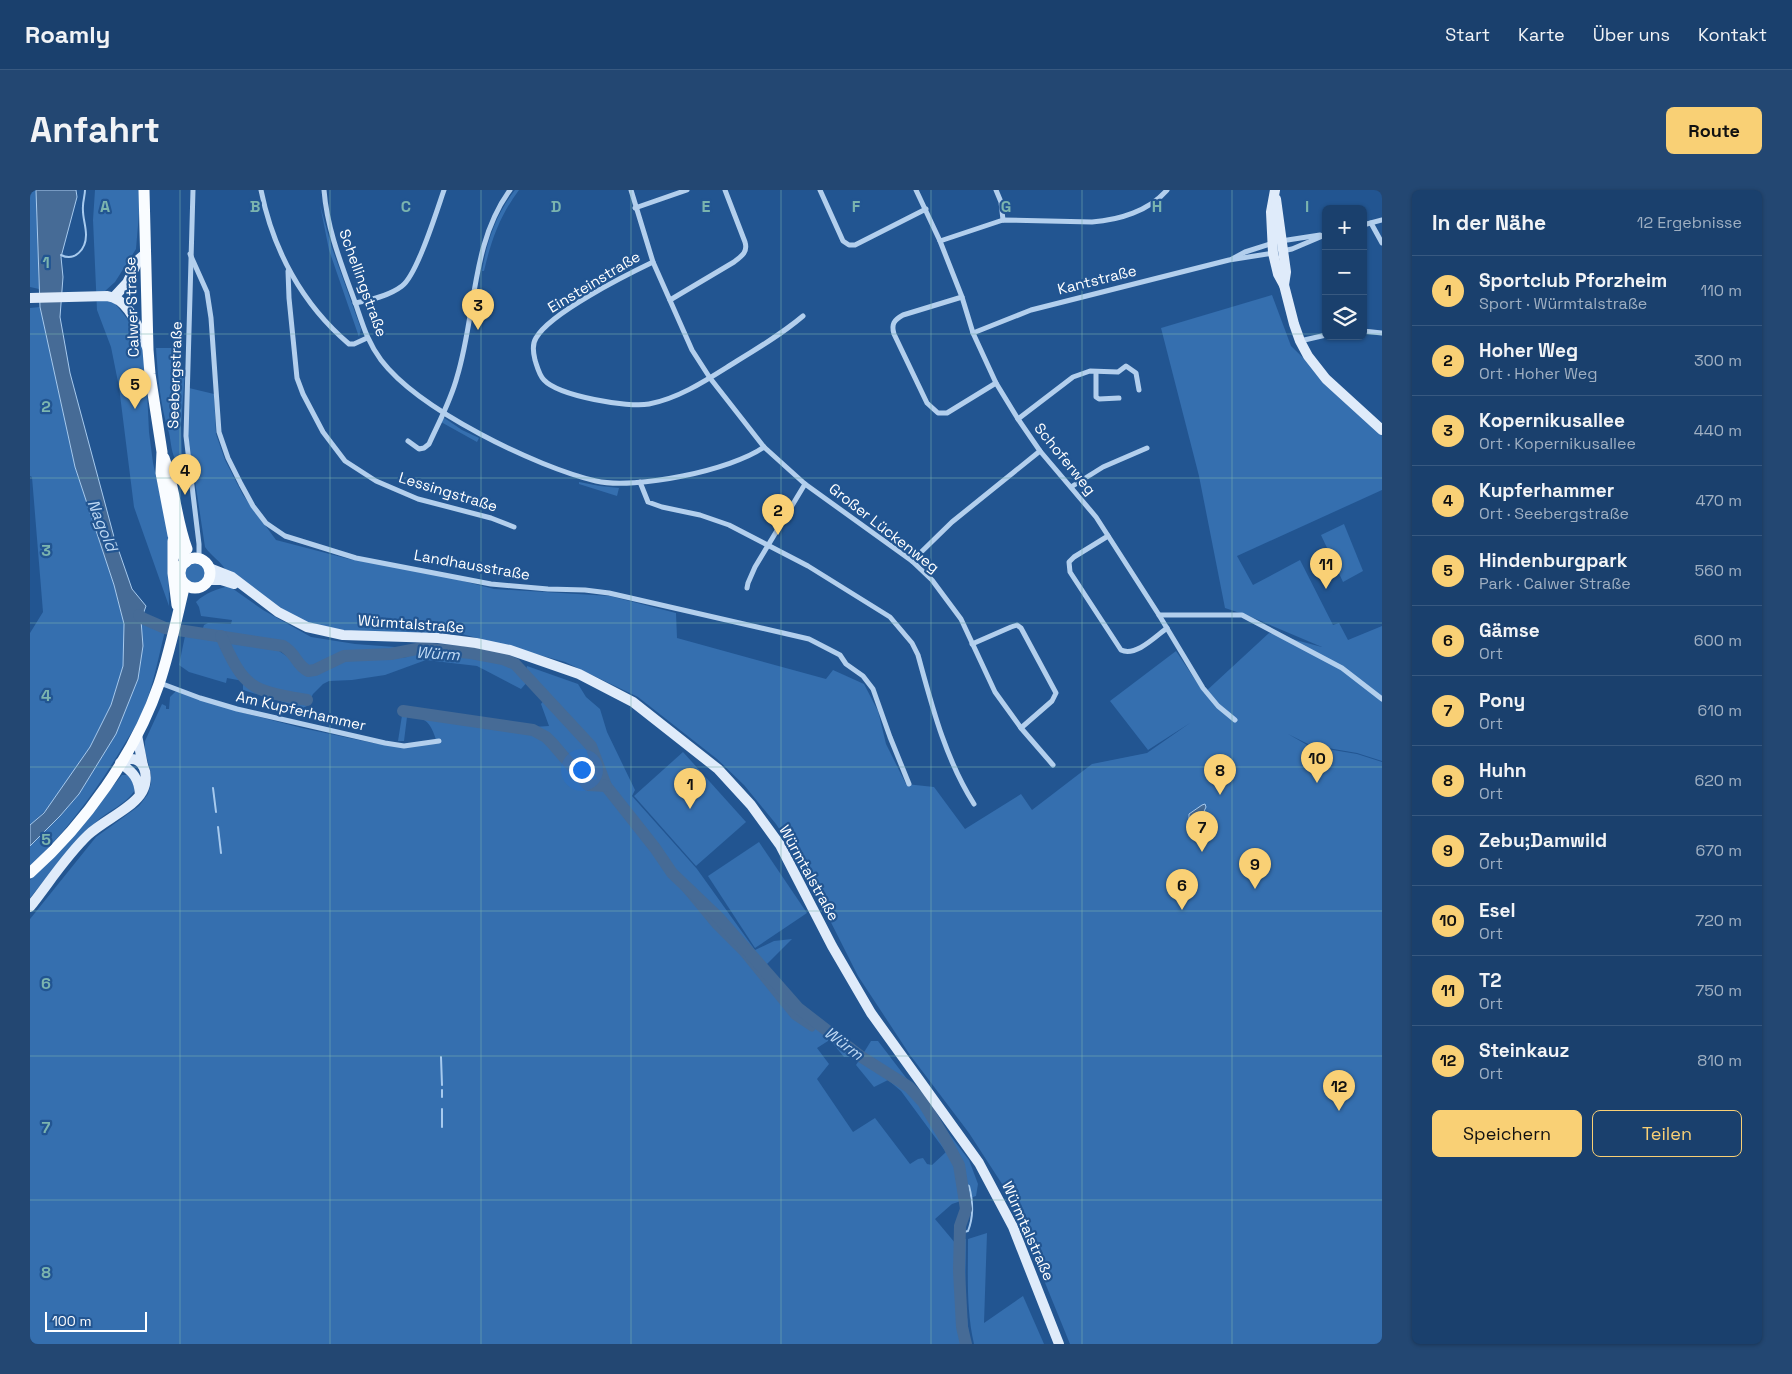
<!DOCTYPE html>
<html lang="de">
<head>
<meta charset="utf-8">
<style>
	:root { --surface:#1a406d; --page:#234772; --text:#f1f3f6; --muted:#9fafc2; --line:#385980; --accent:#f9d075 }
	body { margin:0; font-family:"Space Grotesk",sans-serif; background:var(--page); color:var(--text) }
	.controls { position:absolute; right:15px; top:15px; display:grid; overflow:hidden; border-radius:8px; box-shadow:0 1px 4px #0004 }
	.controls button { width:45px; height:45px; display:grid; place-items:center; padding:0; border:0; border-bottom:1px solid var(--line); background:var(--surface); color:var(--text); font:25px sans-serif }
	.scale { position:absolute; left:15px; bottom:12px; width:102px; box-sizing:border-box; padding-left:5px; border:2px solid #fff; border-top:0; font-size:14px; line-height:18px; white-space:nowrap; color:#fff; -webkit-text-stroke:4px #225591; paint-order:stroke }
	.you { position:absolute; left:551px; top:579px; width:18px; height:18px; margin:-12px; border:4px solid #fff; border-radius:50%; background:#1a73e8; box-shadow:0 0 0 8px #1a73e833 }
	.badge { display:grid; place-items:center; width:32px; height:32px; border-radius:50%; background:var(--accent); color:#111; font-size:16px; font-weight:700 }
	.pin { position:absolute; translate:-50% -41px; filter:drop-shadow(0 1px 2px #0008) }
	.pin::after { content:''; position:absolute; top:26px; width:18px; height:15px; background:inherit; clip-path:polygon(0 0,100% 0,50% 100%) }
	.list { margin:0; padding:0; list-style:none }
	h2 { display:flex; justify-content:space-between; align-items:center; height:65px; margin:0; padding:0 20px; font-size:21px }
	h2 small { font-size:16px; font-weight:400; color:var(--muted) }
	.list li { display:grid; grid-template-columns:32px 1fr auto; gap:15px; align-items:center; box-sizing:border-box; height:70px; padding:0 20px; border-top:1px solid var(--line) }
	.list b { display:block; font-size:19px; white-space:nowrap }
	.list p { margin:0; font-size:16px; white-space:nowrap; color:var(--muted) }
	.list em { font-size:16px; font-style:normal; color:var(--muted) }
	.actions { display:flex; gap:10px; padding:15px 20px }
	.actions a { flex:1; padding:11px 0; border:1px solid var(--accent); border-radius:8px; text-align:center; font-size:18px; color:var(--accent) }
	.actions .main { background:var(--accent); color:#111 }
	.icon { flex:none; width:28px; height:28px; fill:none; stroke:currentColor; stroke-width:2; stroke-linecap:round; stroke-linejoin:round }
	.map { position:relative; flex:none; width:1352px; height:1154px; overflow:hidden; border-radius:8px }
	header { display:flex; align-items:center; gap:30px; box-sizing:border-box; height:70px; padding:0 25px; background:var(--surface); border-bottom:1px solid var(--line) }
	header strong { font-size:24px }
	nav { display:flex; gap:28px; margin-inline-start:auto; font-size:18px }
	.intro { display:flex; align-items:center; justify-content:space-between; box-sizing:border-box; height:120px; padding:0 30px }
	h1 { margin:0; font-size:35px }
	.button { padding:12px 22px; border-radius:8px; background:var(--accent); color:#111; font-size:18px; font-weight:700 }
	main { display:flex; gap:30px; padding:0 30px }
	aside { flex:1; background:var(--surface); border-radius:8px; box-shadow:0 1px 4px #0004 }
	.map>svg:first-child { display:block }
	.green { fill:#356faf }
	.water { fill:#466b96; stroke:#a7caee }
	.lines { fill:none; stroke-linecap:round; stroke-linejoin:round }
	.stream { stroke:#a7caee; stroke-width:2 }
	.canal { stroke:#466b96; stroke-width:7 }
	.river { stroke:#466b96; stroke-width:12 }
	.street { stroke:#b3cfed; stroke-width:5 }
	.secondary { stroke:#dfebfa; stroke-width:10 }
	.primary { stroke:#f9fcff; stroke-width:11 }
	.grid { fill:none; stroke:#7bb4af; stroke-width:1; stroke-opacity:0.55 }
	.labels { text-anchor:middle; stroke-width:4.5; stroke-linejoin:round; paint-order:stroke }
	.street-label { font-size:15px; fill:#fff; stroke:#225591 }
	.water-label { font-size:16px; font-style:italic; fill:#bfd9f4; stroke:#225591 }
	.grid-label { font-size:16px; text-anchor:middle; font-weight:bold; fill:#7bb4af; stroke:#225591; stroke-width:4.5; stroke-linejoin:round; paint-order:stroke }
</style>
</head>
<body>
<header>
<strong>Roamly</strong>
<nav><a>Start</a><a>Karte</a><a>Über uns</a><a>Kontakt</a></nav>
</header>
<div class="intro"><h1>Anfahrt</h1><a class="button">Route</a></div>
<main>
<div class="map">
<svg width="1352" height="1154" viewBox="0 0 1352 1154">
	<rect width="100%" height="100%" fill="#225591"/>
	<g class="green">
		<path d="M0,0H6L9,99L0,97Z"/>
		<path d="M65,0H111L106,59L85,92L75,101L103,136L115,159L119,242L123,273L138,341L139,416L104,317L89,197L81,157L67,120L63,30Z"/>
		<path d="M485,0H489C470,25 461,51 454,81H452C457,51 466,24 485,0Z"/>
		<path d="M290,15L302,58L331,139L329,147L299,60Z"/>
		<path d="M1242,105L1261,156L1352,245V300L1207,366L1223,395L1270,370L1303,435L1309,433L1318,450L1352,436V571L1327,563L1280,555L1258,544L1279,556L1327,564L1352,572V1154H1040L987,1024L974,997L939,943L880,865L828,786L769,669L746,634L714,595L687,569L608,507L535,472L432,444L306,440L277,432L253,420L197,382C192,372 181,366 175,357L157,238L159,198L184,204L186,244L195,270L213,305L246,350L319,369L402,383L464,399L580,406L646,423L647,448L796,489L803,480L834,494L848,521L856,554L876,594L904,597L935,639L991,604L1002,620L1062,574L1117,563L1160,533L1118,560L1080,511L1146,461L1174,503L1239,443L1292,457L1219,426L1195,418L1169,286L1131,138Z"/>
		<path d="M10,117L45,277L84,395L94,435L93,476L81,515L60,557L22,614L0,635V443L13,422L2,287L0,286V118Z"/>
		<path d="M126,158H144L143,182H155L151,235L152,271L145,269C141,260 141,252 139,243C130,215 128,187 126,158Z"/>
		<path d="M413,227L432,240L449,248L447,252L411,232Z"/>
		<path d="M549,292L570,296L589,298L587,306L549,294Z"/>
		<path d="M1314,334L1333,381L1313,392L1291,345Z"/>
		<circle cx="165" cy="383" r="10"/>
		<path d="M199,396L233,420L281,447L325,454L378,458L379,459C366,462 354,464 341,465C330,465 320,464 310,466C301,469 286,481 278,479C269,477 268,465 261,459C258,457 252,453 248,452C223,442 197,447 172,441L174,435L178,433L201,434L202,430L171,426L169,417L166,412C175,403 187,399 199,396Z"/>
		<path d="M111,430L135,441C128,469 123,497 112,523C108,533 101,543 95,553C67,600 39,638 0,677V656L30,626L49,604L86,544L108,489L113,456Z"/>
		<path d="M155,446L184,448L249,461L258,467L272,483L282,485L293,481L309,472L320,468L355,470L377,467L390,460L423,463L467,470L481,476L499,490L491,499L447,476L396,470L355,485L322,490L299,491L293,494L283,504L277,516L273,518L213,500V491L197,488L196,493L159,482L149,475Z"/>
		<path d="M497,476L548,494L556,507L570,519L577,542L605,600L602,606L667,679L725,760L744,751L762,749L734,777L763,809L827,862L819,867H814L801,851H798L787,858L799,874L787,889L823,942L845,928L880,974L888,969L893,968L897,974L902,975L916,962L871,901L858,890L844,897L826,875L841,851H848L939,970L948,994L946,1006L922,1014L905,1029L926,1054L932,1049H936L935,1109L940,1154H0V729L66,647L109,616L118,604L121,593V583L115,561V551L132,514L136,516V519H139L140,507L146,501L210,522L272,538L343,553L375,557L407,553C402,536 397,525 377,527L374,551H368L373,519L379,517L503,537L519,536L511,514L518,505L496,480Z"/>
		<path d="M653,562L716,632L666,676L604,606Z"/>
		<path d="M92,585H97L103,589L105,600C95,615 79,620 66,632C41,654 21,682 0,708V690L35,655Z"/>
		<path d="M729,652L777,723L725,758L678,686Z"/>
		<path d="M957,1043L954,1133L993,1106L1014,1154H944C936,1119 938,1085 938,1049Z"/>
	</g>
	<g class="water">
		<path d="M6,0H46L47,7L31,67L33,87L30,127L40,183L84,347L102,399L116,416L111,430L113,456L108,489L86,544L49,604L30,626L0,656V635L14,623L60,557L81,515L93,476L94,434L84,395L45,277L10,117Z"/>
		<path d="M1172,615L1175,614L1176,617L1170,630L1159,629V624Z"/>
	</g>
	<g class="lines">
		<g class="stream">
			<path d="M31,65C45,72 56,59 56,45C56,35 52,26 53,16C53,11 55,5 55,0"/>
			<path d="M183,598L186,622"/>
			<path d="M188,637L191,663"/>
			<path d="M411,867L412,895"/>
			<path d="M412,900V907"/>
			<path d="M412,919V937"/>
			<path d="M930,1043L938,1041C944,1026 943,1011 939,996L931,991"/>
		</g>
		<path class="canal" d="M642,683L685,735L713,763L764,826L782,838"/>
		<g class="river">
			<path d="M109,425L112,428L135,438L253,456C267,464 265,474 278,481L285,480L314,466L361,464L392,458L441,463L473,469L485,474L561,556L576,596L625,658L642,683L688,727L768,818L830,866L879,897L893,912L914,947L929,975L936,1019L930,1036L929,1081L932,1137L936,1154"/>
			<path d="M191,446C215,500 221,500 277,510"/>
			<path d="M373,521L503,540L516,547L522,553L558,595L576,596"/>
		</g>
		<g class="street">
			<path d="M163,0L156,246L169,354V369"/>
			<path d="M231,0C243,60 272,114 319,154H324L337,148"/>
			<path d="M294,0C297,39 312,76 325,112C333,135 337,151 351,170C389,220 506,277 566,291C605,300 702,280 734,257"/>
			<path d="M601,0L623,72L662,160L680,188L734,257L775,294L882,371L902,390L931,429L965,502L991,538L1023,575"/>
			<path d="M790,0L813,51L819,55H825L896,19"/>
			<path d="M886,0L910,51L932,107L943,143L966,193L988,229L1010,261L1066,327L1129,425L1173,498L1188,516L1205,530"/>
			<path d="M966,0L971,12L973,30"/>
			<path d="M605,18L657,0"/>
			<path d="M1341,33L1352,53"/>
			<path d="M1333,35L1352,30"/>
			<path d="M910,51L973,30L1062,32C1089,30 1119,21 1137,0"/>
			<path d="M1251,51L1290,45"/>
			<path d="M1252,61L1262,59L1295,45"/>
			<path d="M160,64L177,102L181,128L189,242L198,268L211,294L223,316L236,333L255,346L326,368L461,394L518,399L555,400L579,403L779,449L810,465L816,474L833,486L843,499L860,547L879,594"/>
			<path d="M1202,69L1215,62L1243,53"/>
			<path d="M623,72C596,85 520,123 506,148C502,154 503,162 505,170C507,176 509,185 514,190C529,206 598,218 619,214C651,208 681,187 707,171C730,157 753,143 773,126"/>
			<path d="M258,81L259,108L267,188L273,204L293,242L315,271L346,291L388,309L461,328L484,337"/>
			<path d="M932,107L873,125C864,130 861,134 864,144L897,213L908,223H917L966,193"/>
			<path d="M640,110L704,72C712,66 718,62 715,52L695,0"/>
			<path d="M325,113C341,110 359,106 372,96C387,85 407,20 414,0"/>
			<path d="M1333,141L1352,143"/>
			<path d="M943,143L1001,120L1199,70L1244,63"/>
			<path d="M1270,151L1296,145"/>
			<path d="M1066,182V207L1069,209L1089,208"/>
			<path d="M988,229L1043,187L1060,181L1088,182L1096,176L1106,183L1109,200"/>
			<path d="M378,251L389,259L394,258L399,254C409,232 421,210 427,187C446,125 441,53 480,0"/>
			<path d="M610,292L618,312L632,317L670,325L699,335L778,376L860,427L882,453L888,465C902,516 915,568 944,614"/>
			<path d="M1041,297L1073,277L1117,258"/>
			<path d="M1078,346L1044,367L1039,372L1040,382L1091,460C1106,467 1126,446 1137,438"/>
			<path d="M882,371L922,332L1010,261"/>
			<path d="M717,398L718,393L725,377L775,294"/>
			<path d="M1129,425H1212L1312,478L1352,509"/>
			<path d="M942,454L981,437L987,435L991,438L1026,503L1022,511L991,538"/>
			<path d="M130,493L170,508L207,519L355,553L374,556L409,551"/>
		</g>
		<g class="secondary">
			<path d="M1245,0L1241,22L1243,63L1248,84L1254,95L1264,134L1270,151L1278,166L1296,189L1352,240"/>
			<path d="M1246,9L1256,82L1254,95"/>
			<path d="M84,107L97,93L109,69L115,64"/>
			<path d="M0,108L77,106C101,109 108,140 118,159"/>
			<path d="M179,378L202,387L248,422L277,437L313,445L408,448L446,453L480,460L549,484L603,512L688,579L721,615L750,655L802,756L841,823L949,973L983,1037L1029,1154"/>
			<path d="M179,390H191L204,394"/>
			<path d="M107,545L113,576"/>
			<path d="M0,717C19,693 36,666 58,645C73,631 99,620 110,605C123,588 113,558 90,573C103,582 109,588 110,605"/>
		</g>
		<g class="primary">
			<path d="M114,0L118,160L120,184L132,262L131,283L143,345L156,372"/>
			<path d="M134,268C145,298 146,330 157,359"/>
			<path d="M143,351V383L147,415"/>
			<circle cx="165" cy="383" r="15"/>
			<path d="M0,683C55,634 105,564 129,494C140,461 147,427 155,394"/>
		</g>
	</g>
	<path class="grid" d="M150,0V1154M300,0V1154M451,0V1154M601,0V1154M751,0V1154M901,0V1154M1052,0V1154M1202,0V1154M0,144H1296M1333,144H1352M0,288H1352M0,433H1352M0,577H1352M0,721H1352M0,866H1352M0,1010H1352"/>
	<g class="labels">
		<g class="street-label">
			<text transform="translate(1067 90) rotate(-14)" y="5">Kantstraße</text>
			<text transform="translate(564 92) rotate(-31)" y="5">Einsteinstraße</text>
			<text transform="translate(333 93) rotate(70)" y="5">Schellingstraße</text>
			<text transform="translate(102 117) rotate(-92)" y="5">Calwer Straße</text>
			<text transform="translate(145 185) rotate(-88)" y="5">Seebergstraße</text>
			<text transform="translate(1035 269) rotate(51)" y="5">Schoferweg</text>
			<text transform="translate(418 302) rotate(17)" y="5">Lessingstraße</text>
			<text transform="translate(854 338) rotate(38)" y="5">Großer Lückenweg</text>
			<text transform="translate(442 375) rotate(10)" y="5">Landhausstraße</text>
			<text transform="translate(381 434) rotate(4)" y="5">Würmtalstraße</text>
			<text transform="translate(271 521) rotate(13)" y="5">Am Kupferhammer</text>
			<text transform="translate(779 683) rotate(61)" y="5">Würmtalstraße</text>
			<text transform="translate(998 1041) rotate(66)" y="5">Würmtalstraße</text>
		</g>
		<g class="water-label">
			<text transform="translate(73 335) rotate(68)" y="6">Nagold</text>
			<text transform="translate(408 463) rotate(4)" y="6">Würm</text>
			<text transform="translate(814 853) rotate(37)" y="6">Würm</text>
		</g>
	</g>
	<g class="grid-label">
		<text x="75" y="22">A</text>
		<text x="225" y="22">B</text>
		<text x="376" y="22">C</text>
		<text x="526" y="22">D</text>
		<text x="676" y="22">E</text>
		<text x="826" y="22">F</text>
		<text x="976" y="22">G</text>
		<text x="1127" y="22">H</text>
		<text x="1277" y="22">I</text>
		<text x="16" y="78">1</text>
		<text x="16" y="222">2</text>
		<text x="16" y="366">3</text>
		<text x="16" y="511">4</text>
		<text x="16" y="655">5</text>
		<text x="16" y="799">6</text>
		<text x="16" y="943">7</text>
		<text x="16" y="1088">8</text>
	</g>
</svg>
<div class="controls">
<button>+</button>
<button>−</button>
<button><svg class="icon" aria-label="layers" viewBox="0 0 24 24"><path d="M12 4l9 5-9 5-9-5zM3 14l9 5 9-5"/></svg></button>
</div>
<div class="scale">100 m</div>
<div class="you"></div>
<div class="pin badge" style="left:660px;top:619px">1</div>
<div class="pin badge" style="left:748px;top:345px">2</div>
<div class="pin badge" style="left:448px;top:140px">3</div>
<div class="pin badge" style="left:155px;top:305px">4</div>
<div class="pin badge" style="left:105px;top:219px">5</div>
<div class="pin badge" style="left:1152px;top:720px">6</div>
<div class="pin badge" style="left:1172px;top:662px">7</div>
<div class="pin badge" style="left:1190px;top:605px">8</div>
<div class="pin badge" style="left:1225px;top:699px">9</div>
<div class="pin badge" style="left:1287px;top:593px">10</div>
<div class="pin badge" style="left:1296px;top:399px">11</div>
<div class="pin badge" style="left:1309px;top:921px">12</div>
</div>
<aside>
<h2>In der Nähe<small>12 Ergebnisse</small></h2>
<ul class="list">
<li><span class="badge">1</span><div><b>Sportclub Pforzheim</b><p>Sport · Würmtalstraße</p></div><em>110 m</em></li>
<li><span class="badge">2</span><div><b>Hoher Weg</b><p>Ort · Hoher Weg</p></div><em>300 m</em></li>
<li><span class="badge">3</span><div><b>Kopernikusallee</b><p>Ort · Kopernikusallee</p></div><em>440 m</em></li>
<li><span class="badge">4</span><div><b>Kupferhammer</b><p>Ort · Seebergstraße</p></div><em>470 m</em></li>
<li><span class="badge">5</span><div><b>Hindenburgpark</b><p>Park · Calwer Straße</p></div><em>560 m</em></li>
<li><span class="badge">6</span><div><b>Gämse</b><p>Ort</p></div><em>600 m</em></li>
<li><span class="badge">7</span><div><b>Pony</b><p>Ort</p></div><em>610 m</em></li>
<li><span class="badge">8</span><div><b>Huhn</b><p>Ort</p></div><em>620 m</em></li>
<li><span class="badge">9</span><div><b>Zebu;Damwild</b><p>Ort</p></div><em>670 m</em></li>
<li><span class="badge">10</span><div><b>Esel</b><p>Ort</p></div><em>720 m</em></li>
<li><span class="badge">11</span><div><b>T2</b><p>Ort</p></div><em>750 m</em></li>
<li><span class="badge">12</span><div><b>Steinkauz</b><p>Ort</p></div><em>810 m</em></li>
</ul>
<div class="actions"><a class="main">Speichern</a><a>Teilen</a></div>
</aside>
</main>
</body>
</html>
